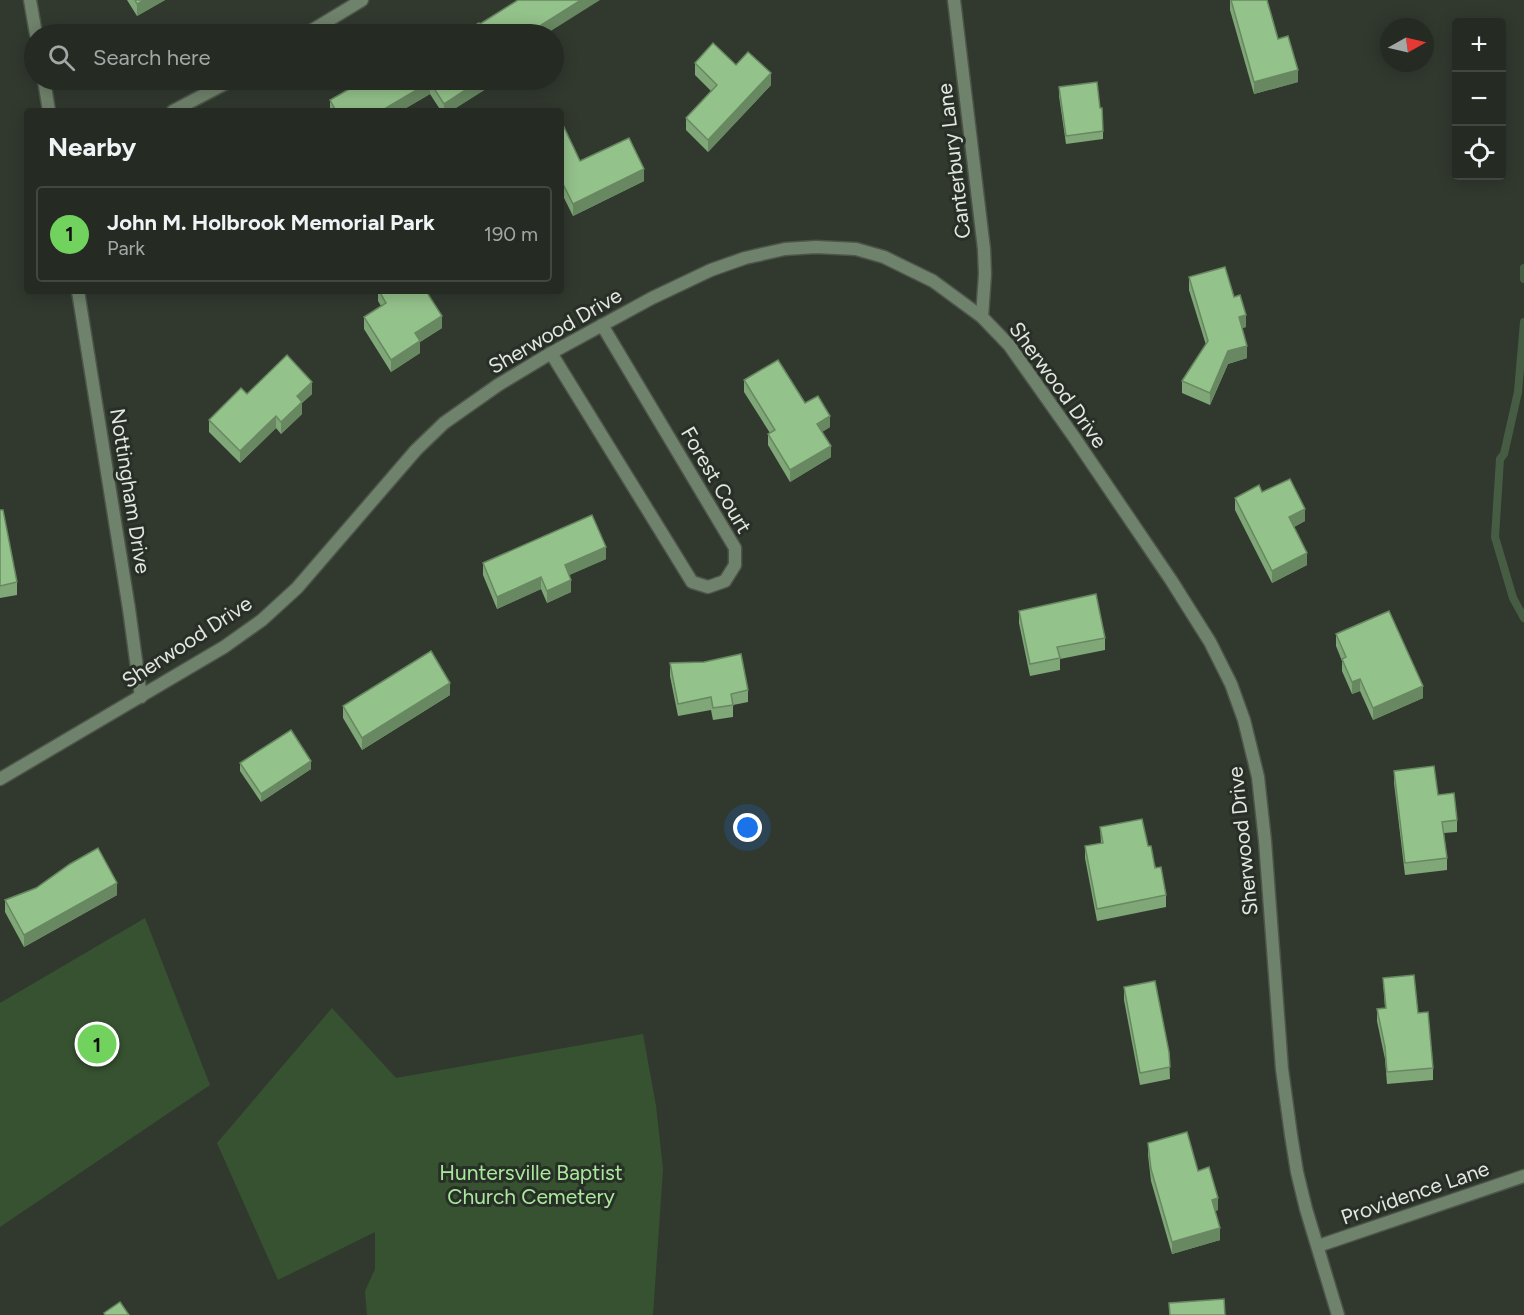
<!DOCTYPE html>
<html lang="en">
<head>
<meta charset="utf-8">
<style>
	:root { --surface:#252b23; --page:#313730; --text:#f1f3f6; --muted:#a3a7a6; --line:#424741; --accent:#71d25e }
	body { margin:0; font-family:Figtree,sans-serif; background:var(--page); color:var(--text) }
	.controls { position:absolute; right:18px; top:18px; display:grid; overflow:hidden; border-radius:6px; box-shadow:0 3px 15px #0003 }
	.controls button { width:54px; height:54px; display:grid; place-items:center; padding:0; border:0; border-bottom:2px solid var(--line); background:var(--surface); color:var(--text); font:30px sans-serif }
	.compass { position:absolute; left:1380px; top:18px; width:54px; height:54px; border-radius:50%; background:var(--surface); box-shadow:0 3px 15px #0003; rotate:82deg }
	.you { position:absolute; left:748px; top:828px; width:21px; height:21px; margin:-15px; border:4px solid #fff; border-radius:50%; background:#1a73e8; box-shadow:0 0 0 9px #1a73e833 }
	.badge { display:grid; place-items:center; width:39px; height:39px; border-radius:50%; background:var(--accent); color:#111; font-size:20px; font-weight:700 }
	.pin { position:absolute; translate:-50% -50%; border:3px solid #fff; box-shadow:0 2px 6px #0006 }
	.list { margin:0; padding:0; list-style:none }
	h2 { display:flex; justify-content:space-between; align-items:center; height:78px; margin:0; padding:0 24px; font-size:26px }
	h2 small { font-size:20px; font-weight:400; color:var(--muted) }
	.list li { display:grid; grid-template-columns:39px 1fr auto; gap:18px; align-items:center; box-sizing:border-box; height:96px; margin:0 12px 12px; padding:0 12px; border:2px solid var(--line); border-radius:6px }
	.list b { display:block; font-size:22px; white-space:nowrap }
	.list p { margin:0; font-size:20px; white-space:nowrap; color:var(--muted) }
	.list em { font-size:20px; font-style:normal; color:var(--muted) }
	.icon { flex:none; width:33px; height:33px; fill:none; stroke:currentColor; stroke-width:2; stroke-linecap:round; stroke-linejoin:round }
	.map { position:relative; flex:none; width:1524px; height:1315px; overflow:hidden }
	.search { position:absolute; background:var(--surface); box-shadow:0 3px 15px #0003; left:24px; top:24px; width:540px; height:66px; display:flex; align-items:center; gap:15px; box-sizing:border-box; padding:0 21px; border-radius:33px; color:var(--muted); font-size:22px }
	.panel { position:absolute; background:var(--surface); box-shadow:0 3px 15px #0003; left:24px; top:108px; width:540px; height:186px; border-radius:6px }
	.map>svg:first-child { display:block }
	.green { fill:#375231 }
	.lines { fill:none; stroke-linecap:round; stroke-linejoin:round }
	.stream { stroke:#465d44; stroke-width:8 }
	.street-casing { stroke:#4d554b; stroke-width:15 }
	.street { stroke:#6f826b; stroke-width:12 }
	.wall { fill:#7fa778 }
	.shaded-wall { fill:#688861 }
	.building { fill:#94c28b; stroke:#688861; stroke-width:1.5 }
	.labels { text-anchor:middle; stroke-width:6; stroke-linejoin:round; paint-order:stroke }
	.street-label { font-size:21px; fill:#e2e7e1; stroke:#272f26 }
	.park-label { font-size:21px; fill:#aae99d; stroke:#272f26 }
</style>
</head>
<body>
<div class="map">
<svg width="1524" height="1315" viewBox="0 0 1524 1315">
	<rect width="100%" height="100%" fill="#31392f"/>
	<g class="green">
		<path d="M145,918L210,1085L0,1227V1003Z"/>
		<path d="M332,1008L396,1078L643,1034L656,1106L663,1169L653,1315H367L365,1291L375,1269V1232L278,1280L217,1143Z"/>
	</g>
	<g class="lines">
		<g class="stream">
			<path d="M1524,268V279"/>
			<path d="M1524,322L1518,392L1504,454L1500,459L1495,537L1513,598L1524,618"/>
		</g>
		<defs>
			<g id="street">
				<path d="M30,0L36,34"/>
				<path d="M954,0L984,249L985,274L982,317"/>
				<path d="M306,34L362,0"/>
				<path d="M44,80L49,111"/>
				<path d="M173,111L232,80"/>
				<path d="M78,291L129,609L141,697"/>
				<path d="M551,353L692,582L708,587L725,581L735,565V548L602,325"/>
				<path d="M0,779L224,647L262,620L297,588L416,450L444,423L498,385L551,353L652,298L711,270L745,258L785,249L816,247L856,249L884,257L933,281L982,317L1009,345L1074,437L1171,580L1210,642L1231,684L1244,720L1258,777L1265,841L1282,1069L1291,1135L1297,1172L1306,1209L1338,1315"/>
				<path d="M1318,1246L1524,1176"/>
			</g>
		</defs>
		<use href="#street" class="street-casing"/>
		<use href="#street" class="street"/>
	</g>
	<g class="wall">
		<path d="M127,0H165L137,16Z"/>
		<path d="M1230,0H1267L1278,39L1298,82L1254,94L1230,10Z"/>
		<path d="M695,63L771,85L708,152L686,130V118L711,91L695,75Z"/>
		<path d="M365,80H500L451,111H441L430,94L401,111H330V100Z"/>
		<path d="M1059,87L1103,131V139L1066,144L1059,96Z"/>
		<path d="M561,123L580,161L644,181L573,216L561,192Z"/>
		<path d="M1189,277L1234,297L1246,327L1242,328L1247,358L1228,364L1210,405L1182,393V381L1206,345L1189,290Z"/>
		<path d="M378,291H426L442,328L420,342V353L391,372L364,329V317L381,306L378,301Z"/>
		<path d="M744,380L805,403L830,427L822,432L831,457L790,482L768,445V434L770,433L744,392Z"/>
		<path d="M247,394H312L302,403V414L281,434L276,428L240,463L209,432V420Z"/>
		<path d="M1262,492L1305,521L1294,527L1307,565L1272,583L1235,510V498Z"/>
		<path d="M0,510L17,582V595L0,598Z"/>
		<path d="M606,559L569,575L571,592L547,603L541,589L497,609L483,575V563Z"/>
		<path d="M1019,611L1105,638V650L1060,659V670L1030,676L1019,623Z"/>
		<path d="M1336,634L1423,698L1373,720L1360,691L1352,694L1342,671V661L1336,646Z"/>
		<path d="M670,663L748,690V702L733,705V717L713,720L711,710L678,716L670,676Z"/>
		<path d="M450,695L362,750L343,718V706Z"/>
		<path d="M240,763L311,769L261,802L240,771Z"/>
		<path d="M1394,771L1438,795L1457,820V832L1444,833L1447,858V870L1405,875L1394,783Z"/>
		<path d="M1100,827L1148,846L1166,895V907L1097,921L1085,858V846L1101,843Z"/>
		<path d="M36,888L117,895L24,947L5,912V900Z"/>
		<path d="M1383,978L1418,1013L1433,1068V1080L1387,1084L1385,1059L1377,1021V1009L1385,1008Z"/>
		<path d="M1124,987L1169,1052L1170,1079L1140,1085L1124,1000Z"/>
		<path d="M1148,1143L1198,1171L1218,1210L1215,1211L1220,1240L1172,1254L1151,1181L1148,1155Z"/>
	</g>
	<g class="shaded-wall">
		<path d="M144,0H165L137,16V4Z"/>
		<path d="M581,0H600L546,34H527Z"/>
		<path d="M1298,70V82L1254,94V82Z"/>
		<path d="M771,73V85L708,152V140Z"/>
		<path d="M481,80H500L451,111H444V104Z"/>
		<path d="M430,82V94L401,111H381Z"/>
		<path d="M644,169V181L573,216V204Z"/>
		<path d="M1246,315V327L1239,329V317Z"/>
		<path d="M442,316V328L420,342V353L391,372V360L415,333Z"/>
		<path d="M1247,346V358L1228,364L1210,405V393L1228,351Z"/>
		<path d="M312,382V394L302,403V414L281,434V422L297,396Z"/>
		<path d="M276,416V428L240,463V451Z"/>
		<path d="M830,416V427L817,435V424Z"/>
		<path d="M831,446V457L790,482V470Z"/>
		<path d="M1305,509V521L1289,529V517Z"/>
		<path d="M606,547V559L565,577V565Z"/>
		<path d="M1307,553V565L1272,583V571Z"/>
		<path d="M541,577V589L497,609V597Z"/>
		<path d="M571,580V592L547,603V591Z"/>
		<path d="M1360,679V691L1352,694V682Z"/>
		<path d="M450,683V695L362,750V738Z"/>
		<path d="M1423,686V698L1373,720V708Z"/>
		<path d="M311,761V769L261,802V794Z"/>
		<path d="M117,883V895L24,947V935Z"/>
		<path d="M1218,1198V1210L1212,1212V1200Z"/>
		<path d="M1220,1228V1240L1172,1254V1242Z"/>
	</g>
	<g class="building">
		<path d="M135,0H144L137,4Z"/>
		<path d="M518,0H581L527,34H460L479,23L480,24Z"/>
		<path d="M1231,0H1267L1278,39L1288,36L1298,70L1254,82Z"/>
		<path d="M713,43L736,65L748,52L771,73L708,140L686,118L717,85L695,63Z"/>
		<path d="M365,80H481L444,104L430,82L381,111H336L330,100Z"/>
		<path d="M1097,82L1100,108H1102L1103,131L1066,136L1059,87Z"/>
		<path d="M561,123H562L580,161L629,138L644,169L573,204L561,180Z"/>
		<path d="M1225,267L1234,297L1240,295L1246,315L1239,317L1247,346L1228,351L1210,393L1182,381L1208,341L1189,277Z"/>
		<path d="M379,291H426L442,316L415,333L420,341L391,360L364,317L386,303Z"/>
		<path d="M287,355L312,382L297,396L302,402L281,422L276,416L240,451L209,420L241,388L247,394Z"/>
		<path d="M778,360L805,403L818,396L830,416L817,424L831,446L790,470L768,434L775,430L744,380Z"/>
		<path d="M1290,479L1305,509L1289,517L1307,553L1272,571L1235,498L1259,485L1262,492Z"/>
		<path d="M0,510H3L17,582L0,586Z"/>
		<path d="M592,515L606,547L565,565L571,580L547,591L541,577L497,597L483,563Z"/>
		<path d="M1096,594L1105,638L1057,647L1060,658L1030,664L1019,611Z"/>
		<path d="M1389,611L1423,686L1373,708L1360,679L1352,682L1342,659L1346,657L1336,634Z"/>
		<path d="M431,651L450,683L362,738L343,706Z"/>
		<path d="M741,654L748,690L731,694L733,705L713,708L711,697L678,704L670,663L704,662Z"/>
		<path d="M291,730L311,761L261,794L240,763Z"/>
		<path d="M1434,766L1438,795L1454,793L1457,820L1442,822L1447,858L1405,863L1394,771Z"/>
		<path d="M1142,819L1148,846H1151L1155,868L1161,867L1166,895L1097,909L1085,846L1103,843L1100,827Z"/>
		<path d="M98,848L117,883L24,935L5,900L36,888L70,864Z"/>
		<path d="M1414,975L1418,1013L1428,1012L1433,1068L1387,1072L1385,1047L1377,1009L1386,1008L1383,978Z"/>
		<path d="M1155,981L1169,1052L1170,1067L1140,1073L1124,987Z"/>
		<path d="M1187,1132L1198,1171L1209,1167L1218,1198L1212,1200L1220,1228L1172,1242L1151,1169L1148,1143Z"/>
		<path d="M1224,1299L1225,1315H1170L1169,1303Z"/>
		<path d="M120,1302L129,1315H105L104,1313Z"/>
	</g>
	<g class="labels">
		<g class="street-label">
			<text transform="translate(954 161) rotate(-97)" y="7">Canterbury Lane</text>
			<text transform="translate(555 331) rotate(-30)" y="7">Sherwood Drive</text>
			<text transform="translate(1058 385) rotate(54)" y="7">Sherwood Drive</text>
			<text transform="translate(716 480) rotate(60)" y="7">Forest Court</text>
			<text transform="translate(130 491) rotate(81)" y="7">Nottingham Drive</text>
			<text transform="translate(187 642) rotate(-33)" y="7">Sherwood Drive</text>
			<text transform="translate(1243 841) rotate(-96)" y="7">Sherwood Drive</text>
			<text transform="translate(1415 1193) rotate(-19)" y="7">Providence Lane</text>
		</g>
		<g class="park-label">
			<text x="531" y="1180">Huntersville Baptist<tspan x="531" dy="24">Church Cemetery</tspan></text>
		</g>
	</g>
</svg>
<div class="controls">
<button>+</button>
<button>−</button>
<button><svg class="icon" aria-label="locate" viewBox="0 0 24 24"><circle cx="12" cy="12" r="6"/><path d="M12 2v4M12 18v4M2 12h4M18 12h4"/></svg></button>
</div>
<svg class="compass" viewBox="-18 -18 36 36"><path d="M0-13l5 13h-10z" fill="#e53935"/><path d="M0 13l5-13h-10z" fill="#a3a7a6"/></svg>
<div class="you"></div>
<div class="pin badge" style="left:97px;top:1044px">1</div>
<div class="search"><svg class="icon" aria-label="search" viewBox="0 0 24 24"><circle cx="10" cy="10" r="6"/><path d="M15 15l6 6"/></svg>Search here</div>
<section class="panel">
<h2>Nearby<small></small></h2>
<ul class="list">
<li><span class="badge">1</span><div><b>John M. Holbrook Memorial Park</b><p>Park</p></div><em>190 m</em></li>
</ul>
</section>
</div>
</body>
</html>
